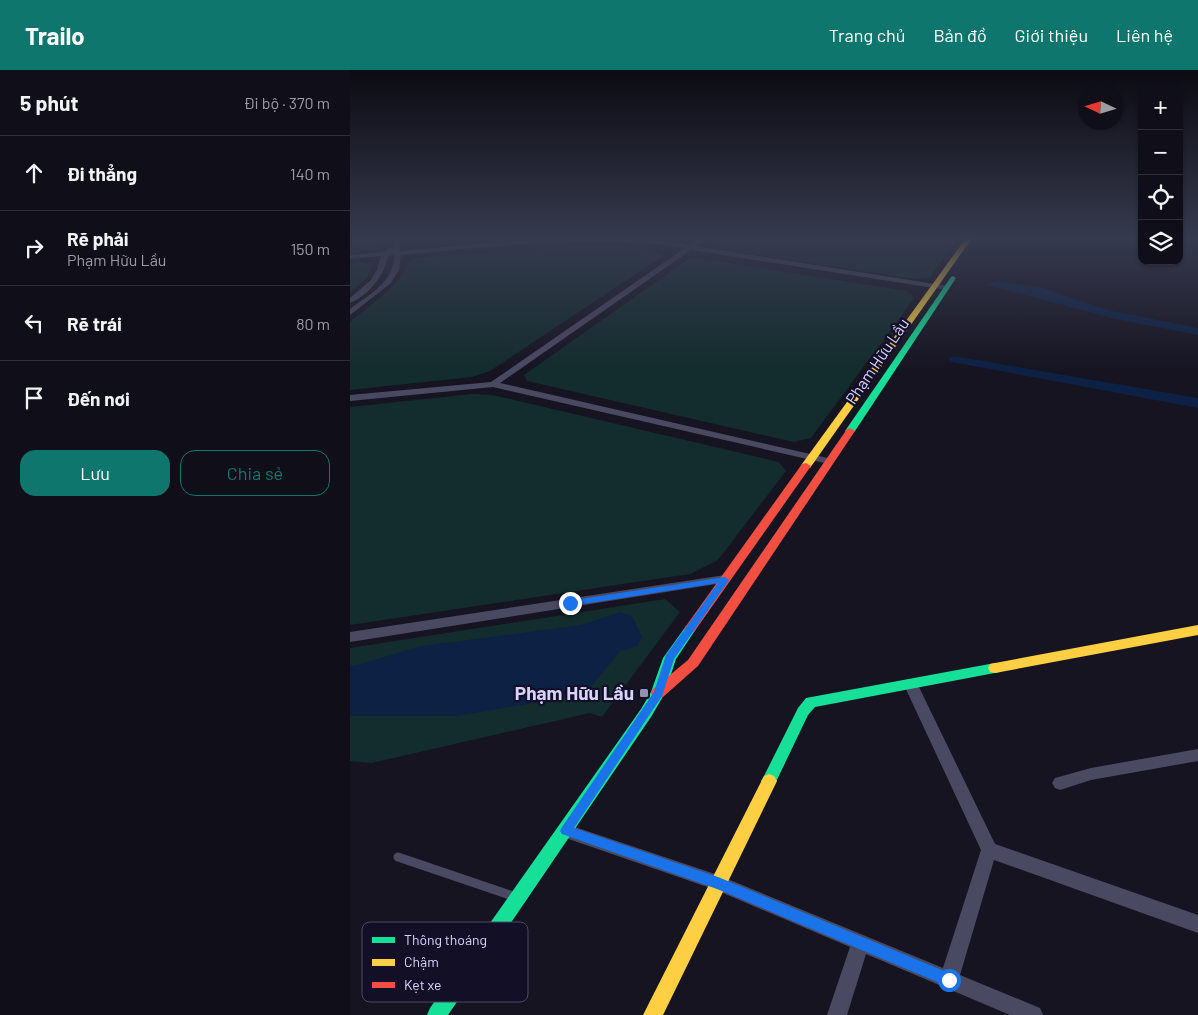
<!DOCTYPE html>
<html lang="vi">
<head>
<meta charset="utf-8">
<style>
	:root { --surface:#100f19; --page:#1e1d26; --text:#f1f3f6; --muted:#9c9ca2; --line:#302f38; --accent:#0f766e }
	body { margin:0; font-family:Barlow,sans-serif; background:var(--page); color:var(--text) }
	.controls { position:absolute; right:15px; top:15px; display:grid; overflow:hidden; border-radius:10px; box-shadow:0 1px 4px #0004 }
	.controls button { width:45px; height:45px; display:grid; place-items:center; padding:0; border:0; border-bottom:1px solid var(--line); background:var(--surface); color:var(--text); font:25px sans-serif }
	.compass { position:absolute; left:728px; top:15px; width:45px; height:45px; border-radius:50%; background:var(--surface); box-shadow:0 1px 4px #0004; rotate:274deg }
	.stop { position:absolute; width:15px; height:15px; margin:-11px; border:4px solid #1a73e8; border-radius:50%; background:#fff }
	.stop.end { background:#1a73e8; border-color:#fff; box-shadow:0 1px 5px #0008 }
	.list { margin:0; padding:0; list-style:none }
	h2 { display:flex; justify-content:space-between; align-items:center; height:65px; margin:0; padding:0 20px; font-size:21px }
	h2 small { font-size:16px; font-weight:400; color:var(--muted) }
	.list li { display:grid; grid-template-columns:32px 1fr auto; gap:15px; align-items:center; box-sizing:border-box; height:75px; padding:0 20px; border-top:1px solid var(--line) }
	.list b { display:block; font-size:19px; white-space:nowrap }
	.list p { margin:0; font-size:16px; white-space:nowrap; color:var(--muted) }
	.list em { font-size:16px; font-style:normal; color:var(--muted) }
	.actions { display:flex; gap:10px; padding:15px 20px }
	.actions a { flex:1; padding:11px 0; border:1px solid var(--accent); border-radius:15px; text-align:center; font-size:18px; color:var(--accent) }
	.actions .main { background:var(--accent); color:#fff }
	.icon { flex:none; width:28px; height:28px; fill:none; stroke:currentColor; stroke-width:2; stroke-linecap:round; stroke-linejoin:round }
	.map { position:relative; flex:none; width:848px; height:945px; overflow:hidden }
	header { display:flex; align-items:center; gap:30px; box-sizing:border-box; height:70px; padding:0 25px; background:var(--accent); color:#fff }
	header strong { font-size:24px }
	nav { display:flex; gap:28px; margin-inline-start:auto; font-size:18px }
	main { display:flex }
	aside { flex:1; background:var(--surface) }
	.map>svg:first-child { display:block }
	.green { fill:#132c2d }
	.water { fill:#0d2144 }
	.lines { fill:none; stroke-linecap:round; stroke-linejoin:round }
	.lane { stroke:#4a4962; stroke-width:9 }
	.street { fill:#4a4962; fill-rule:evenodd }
	.fast { fill:#16e098; fill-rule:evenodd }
	.slow { fill:#ffcf43; fill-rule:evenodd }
	.jam { fill:#f24e42; fill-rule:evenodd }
	.route { fill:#1a73e8 }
	.poi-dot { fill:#9591b1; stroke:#130f26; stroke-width:2 }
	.labels { text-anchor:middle; stroke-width:4.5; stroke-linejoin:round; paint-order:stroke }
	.street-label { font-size:16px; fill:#d9d4ff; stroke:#130f26 }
	.near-poi-label { font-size:19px; font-weight:bold; fill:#d9d4ff; stroke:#130f26; text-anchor:end }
	.key { fill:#130f26; stroke:#4e4a67; stroke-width:1 }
	.key-label { font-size:14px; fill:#d9d4ff }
</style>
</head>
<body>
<header>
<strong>Trailo</strong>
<nav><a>Trang chủ</a><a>Bản đồ</a><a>Giới thiệu</a><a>Liên hệ</a></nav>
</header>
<main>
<aside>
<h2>5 phút<small>Đi bộ · 370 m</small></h2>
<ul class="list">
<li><svg class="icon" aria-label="ahead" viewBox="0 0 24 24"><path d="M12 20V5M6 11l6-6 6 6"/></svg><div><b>Đi thẳng</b></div><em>140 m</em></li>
<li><svg class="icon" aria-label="right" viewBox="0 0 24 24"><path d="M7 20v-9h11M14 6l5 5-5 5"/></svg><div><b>Rẽ phải</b><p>Phạm Hữu Lầu</p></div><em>150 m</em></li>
<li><svg class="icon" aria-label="left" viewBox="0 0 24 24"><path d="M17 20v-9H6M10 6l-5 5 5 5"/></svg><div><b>Rẽ trái</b></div><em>80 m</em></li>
<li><svg class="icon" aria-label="arrive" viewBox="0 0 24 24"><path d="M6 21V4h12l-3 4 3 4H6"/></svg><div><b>Đến nơi</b></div></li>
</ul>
<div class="actions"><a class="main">Lưu</a><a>Chia sẻ</a></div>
</aside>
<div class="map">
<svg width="848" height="945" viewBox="0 0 848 945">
	<rect width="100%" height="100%" fill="#161421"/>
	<g class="green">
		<path d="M6,168H40L41,175L29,180L0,182V169Z"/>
		<path d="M367,168H608L580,207L564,209L363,178L359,174Z"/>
		<path d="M236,176C252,176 303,175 313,186L140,301L122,307L0,320V252C17,237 54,214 58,191L66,188Z"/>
		<path d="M347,188L557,221L565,227L461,368L444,372L177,311L174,305L337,190Z"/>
		<path d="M11,192L23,195L17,208L0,222V193Z"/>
		<path d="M122,324L143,325L429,392L436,401L368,490L340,504L0,555V337Z"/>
		<path d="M315,529L330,542L252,647L240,643L22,693L0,691V578Z"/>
	</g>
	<g class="water">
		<path d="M647,211L693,218L758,240L848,258V265L766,249L637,215Z"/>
		<path d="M609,287L848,328V338L602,292L598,288Z"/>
		<path d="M270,542L282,546L292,567L287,576L270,581L240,618L208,629L107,646H0V595H7L72,576L231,555Z"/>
	</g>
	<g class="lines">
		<path class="lane" d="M48,787L163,826"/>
		<g class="street">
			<path d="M43,168H49L50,181C147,173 243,160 339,175L350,168H357L346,176L597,216L600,218L597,220L341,180L150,313L482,389L484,391L482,393L479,394L143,317L0,331V325L141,312L335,178C240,163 146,177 51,185L49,200L41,213L0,245V239C17,226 43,213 44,188V185L38,186C34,206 19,225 0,233V228L21,210L27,200L31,186L0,189V185L32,182L41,177L44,179Z"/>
			<path d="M375,505L381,509L379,512L0,572V562Z"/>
			<path d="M561,610L566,611L568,615L645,774L848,845V863L644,790L610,905L690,938L693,945H660L516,884L497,945H477L500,877L366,820L210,766L208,761L210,756L216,754L368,805L593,898L631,780L554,615L556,611Z"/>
			<path d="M848,679V691L741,710L710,720L705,718L702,713L705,708L741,698Z"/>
		</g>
		<g class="fast">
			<path d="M603,206L606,208L505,361L503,363H497L495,361L601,207Z"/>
			<path d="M340,554L344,556L346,559L326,589L315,623L301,647L98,945H77L80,938L291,639L301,622L313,588L336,556Z"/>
			<path d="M645,593L650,594L652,598L650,602L465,637L458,645L424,716L419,718L414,716L411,711L414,706L448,638L456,628Z"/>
		</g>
		<g class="slow">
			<path d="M616,168H622L460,398H452L451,396L452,394Z"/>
			<path d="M848,555V565L645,603L640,602L638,598L640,594L645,593Z"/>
			<path d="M419,704L424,706L427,711L313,945H293L414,706Z"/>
		</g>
		<g class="jam">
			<path d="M500,358L505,361L348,596L313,627L308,628L303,627L301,623L303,619L338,590L497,359Z"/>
			<path d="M456,393L461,396L344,562H336L334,559L336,556L452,394Z"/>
		</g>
	</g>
	<linearGradient id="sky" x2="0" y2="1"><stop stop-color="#0c0b12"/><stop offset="0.56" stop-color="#363a4e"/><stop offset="1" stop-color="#363a4e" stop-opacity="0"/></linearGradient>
	<rect width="848" height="301" fill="url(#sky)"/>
	<path class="route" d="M375,507L379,510L324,589L312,626L224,758L368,807L604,905L606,910L604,915L599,917L367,819L212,764L210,761L212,757L304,622L316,585L368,513L220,536L217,535V531Z"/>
	<rect class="poi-dot" x="289" y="618" width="10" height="10" rx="2.5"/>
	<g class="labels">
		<g class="street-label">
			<text transform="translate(527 291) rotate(-56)" y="6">Phạm Hữu Lầu</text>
		</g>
		<g class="near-poi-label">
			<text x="284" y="630">Phạm Hữu Lầu</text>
		</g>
	</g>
	<rect x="12" y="852" width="166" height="80" rx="8" class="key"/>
	<rect x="22" y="867" width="23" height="6" fill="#16e098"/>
	<rect x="22" y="889" width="23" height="7" fill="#ffcf43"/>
	<rect x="22" y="912" width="23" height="6" fill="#f24e42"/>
	<g class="key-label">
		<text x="54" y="875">Thông thoáng</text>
		<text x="54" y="897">Chậm</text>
		<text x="54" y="920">Kẹt xe</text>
	</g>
</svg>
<div class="controls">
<button>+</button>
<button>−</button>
<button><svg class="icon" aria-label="locate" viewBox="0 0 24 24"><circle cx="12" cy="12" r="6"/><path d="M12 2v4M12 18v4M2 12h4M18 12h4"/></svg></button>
<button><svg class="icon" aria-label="layers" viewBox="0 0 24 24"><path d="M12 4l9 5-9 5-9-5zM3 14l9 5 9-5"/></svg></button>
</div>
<svg class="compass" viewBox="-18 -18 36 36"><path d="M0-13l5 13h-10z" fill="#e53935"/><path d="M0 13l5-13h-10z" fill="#9c9ca2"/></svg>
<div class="stop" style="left:599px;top:910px"></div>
<div class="stop end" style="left:220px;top:533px"></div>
</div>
</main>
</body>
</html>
